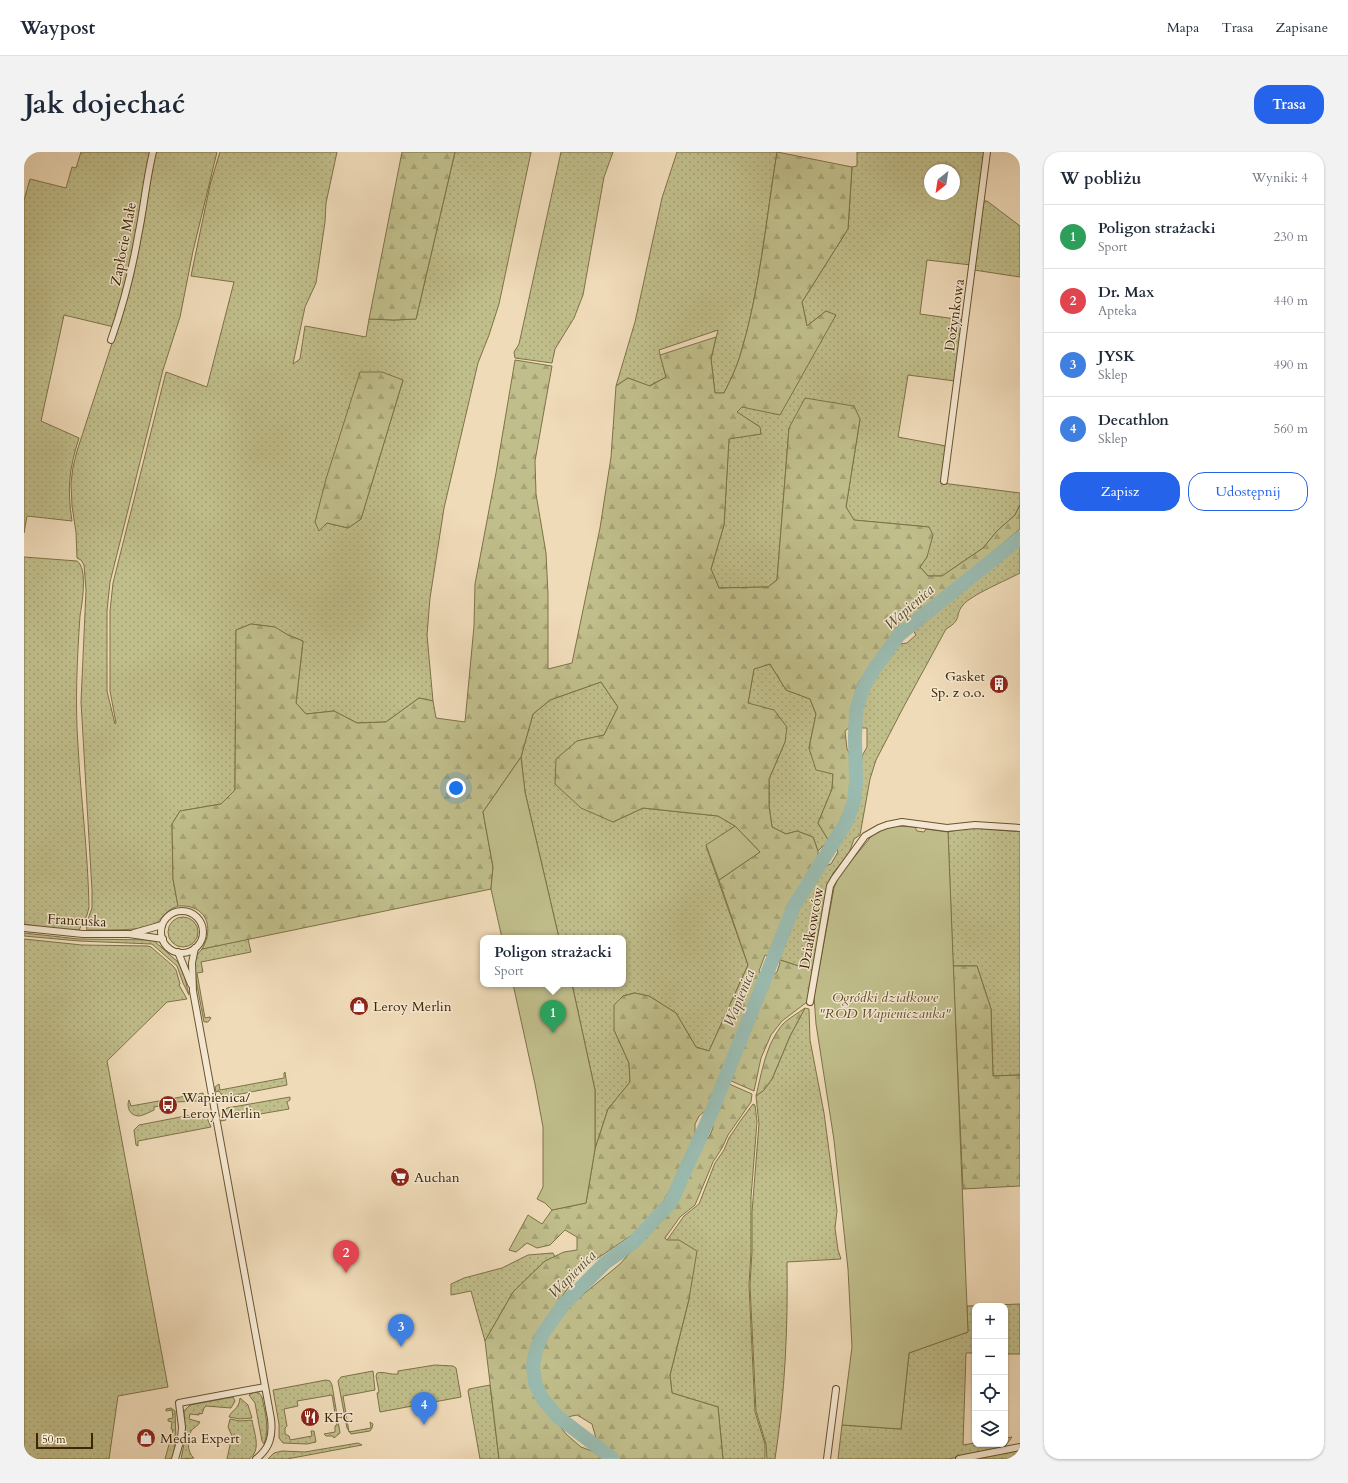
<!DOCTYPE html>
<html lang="pl">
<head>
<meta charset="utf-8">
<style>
	:root { --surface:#fff; --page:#f2f2f3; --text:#1f2937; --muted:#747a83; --line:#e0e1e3; --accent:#2563eb }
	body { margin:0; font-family:Cardo,serif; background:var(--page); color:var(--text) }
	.controls { position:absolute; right:12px; bottom:12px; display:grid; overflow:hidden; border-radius:8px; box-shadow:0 1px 3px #0004 }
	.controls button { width:36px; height:36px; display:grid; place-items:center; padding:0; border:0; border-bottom:1px solid var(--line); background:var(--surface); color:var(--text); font:20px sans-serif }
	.compass { position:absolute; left:900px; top:12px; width:36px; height:36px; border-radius:50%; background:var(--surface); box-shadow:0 1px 3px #0004; rotate:210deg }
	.scale { position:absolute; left:12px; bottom:10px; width:57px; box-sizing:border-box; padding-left:4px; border:2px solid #3d2603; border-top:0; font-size:11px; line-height:14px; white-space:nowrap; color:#3d2603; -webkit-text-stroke:3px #f5e8d2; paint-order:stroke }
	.you { position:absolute; left:432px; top:636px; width:14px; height:14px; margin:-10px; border:3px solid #fff; border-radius:50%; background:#1a73e8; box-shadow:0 0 0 6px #1a73e833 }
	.badge { display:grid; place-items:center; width:26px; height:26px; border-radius:50%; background:var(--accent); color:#fff; font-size:13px; font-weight:700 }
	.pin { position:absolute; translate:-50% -33px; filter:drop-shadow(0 1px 2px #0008) }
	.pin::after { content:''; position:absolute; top:21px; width:14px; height:12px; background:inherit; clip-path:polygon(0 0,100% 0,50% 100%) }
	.popup { position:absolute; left:456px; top:783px; width:146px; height:52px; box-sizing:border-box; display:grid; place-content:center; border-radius:8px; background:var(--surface); filter:drop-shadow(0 1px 3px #0005); font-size:13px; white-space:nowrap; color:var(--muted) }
	.popup b { font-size:15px; color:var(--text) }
	.popup::after { content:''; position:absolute; left:50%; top:100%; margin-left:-8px; border:8px solid transparent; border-top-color:var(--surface) }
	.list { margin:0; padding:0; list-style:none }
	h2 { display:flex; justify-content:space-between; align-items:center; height:52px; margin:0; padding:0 16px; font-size:17px }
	h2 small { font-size:13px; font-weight:400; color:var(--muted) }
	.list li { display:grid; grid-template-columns:26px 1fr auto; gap:12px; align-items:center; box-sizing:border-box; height:64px; padding:0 16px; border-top:1px solid var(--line) }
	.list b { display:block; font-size:15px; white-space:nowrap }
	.list p { margin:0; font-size:13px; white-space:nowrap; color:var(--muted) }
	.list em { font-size:13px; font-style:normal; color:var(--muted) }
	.actions { display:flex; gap:8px; padding:12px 16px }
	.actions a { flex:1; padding:9px 0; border:1px solid var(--accent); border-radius:16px; text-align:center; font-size:14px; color:var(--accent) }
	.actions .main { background:var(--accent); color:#fff }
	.icon { flex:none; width:22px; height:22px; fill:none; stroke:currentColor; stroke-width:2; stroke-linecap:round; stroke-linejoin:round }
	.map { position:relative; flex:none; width:996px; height:1307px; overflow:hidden; border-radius:16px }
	header { display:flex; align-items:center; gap:24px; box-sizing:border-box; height:56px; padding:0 20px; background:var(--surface); border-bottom:1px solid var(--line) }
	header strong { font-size:19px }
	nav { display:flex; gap:22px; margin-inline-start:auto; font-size:14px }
	.intro { display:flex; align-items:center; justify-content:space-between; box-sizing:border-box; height:96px; padding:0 24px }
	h1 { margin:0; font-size:28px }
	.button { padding:10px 18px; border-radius:16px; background:var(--accent); color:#fff; font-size:14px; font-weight:700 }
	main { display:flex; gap:24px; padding:0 24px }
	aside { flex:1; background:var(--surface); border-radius:16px; box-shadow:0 1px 3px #0004 }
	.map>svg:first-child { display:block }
	.grass { fill:url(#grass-dots); stroke:#7e7247; fill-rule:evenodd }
	.forest { fill:url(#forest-firs); stroke:#7e7247 }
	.green { fill:#c0be8b; stroke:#7e7247 }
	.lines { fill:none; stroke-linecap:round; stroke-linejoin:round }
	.river { stroke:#9abbb0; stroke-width:14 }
	.street-casing { stroke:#6a5330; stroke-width:8 }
	.street { stroke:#f5e8d2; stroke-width:6 }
	.labels { text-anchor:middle; stroke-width:3; stroke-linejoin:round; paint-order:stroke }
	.street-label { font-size:14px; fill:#3d2603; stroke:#f5e8d2 }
	.poi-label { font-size:14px; fill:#3d2603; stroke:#f5e8d2; text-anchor:start }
	.park-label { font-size:14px; font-style:italic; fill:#5e4c25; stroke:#f5e8d2 }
	.water-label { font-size:15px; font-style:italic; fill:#544b2e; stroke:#f5e8d2 }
</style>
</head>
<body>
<header>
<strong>Waypost</strong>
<nav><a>Mapa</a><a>Trasa</a><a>Zapisane</a></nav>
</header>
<div class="intro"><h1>Jak dojechać</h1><a class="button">Trasa</a></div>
<main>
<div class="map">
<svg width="996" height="1307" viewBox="0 0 996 1307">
	<defs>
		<pattern id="grass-dots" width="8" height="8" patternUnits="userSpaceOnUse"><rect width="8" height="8" fill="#c0be8b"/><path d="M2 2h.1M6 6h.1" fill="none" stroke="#a6a376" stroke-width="1.8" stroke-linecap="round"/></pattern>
		<pattern id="forest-firs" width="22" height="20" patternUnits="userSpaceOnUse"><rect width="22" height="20" fill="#c0be8b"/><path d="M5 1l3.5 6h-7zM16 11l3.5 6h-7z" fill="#a6a376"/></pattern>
	</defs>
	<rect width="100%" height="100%" fill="#f0dbb9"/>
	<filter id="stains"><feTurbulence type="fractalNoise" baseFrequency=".005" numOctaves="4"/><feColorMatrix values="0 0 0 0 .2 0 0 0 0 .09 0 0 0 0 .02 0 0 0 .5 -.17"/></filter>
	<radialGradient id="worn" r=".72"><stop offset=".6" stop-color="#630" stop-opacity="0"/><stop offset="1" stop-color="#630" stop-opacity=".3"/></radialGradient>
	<g class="grass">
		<path d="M57,0H128C117,59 106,117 90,175L40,163L17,269L55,286C45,317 43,337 48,369L3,364L0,381V48L6,27L42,36L48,15L52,16Z"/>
		<path d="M131,0H193L169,99L156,165L139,218L86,430L83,459V539L91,572L92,571L86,539V459L89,431L142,220L183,235L210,130L167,124L186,33L196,0H313L302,51L301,70L292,131L281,155L269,212L276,207L281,174L342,185L345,167L370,168L392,167L431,0H507L475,152L465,183L454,211L420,356L406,446L403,483L409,549L395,546L362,570L333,571L310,559L282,562L272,551L279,489L264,483L250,475L227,472L212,478L211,638L197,652L156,659L148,672L149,727L154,754C139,759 140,767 129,773C118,779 78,778 63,778L62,773L68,756V738L57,550L62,438L60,413L57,408L53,406L52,380L48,354L47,331L49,315L53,299L94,173ZM379,228L337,367L324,376L303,371Z"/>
		<path d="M537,0H589L580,25L559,143L550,166L531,197L528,211L491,206L490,200L495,192Z"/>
		<path d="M653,0H753C742,67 736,139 716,204C712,217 706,229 700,241H691L687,207L694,178L635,198L642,225L625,234L604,226L592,234L611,170L638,46Z"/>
		<path d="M833,0H962L947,113L903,108L896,162L939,168L931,229L884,223L874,285L922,294L918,331L996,341V353L991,363L973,379L959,396L918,424H904L896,415L903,405L905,375L829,368L822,355L836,267L765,276L753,428L744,435L695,436L687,417L700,373L705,286L737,282L735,274L712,260L812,164L802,159L783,174L778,150L824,77L828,15L833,14ZM906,18H930V42H906Z"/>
		<path d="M960,49H963L996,74V125L950,118Z"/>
		<path d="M996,391V421C983,428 947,443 939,453C930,464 939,467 922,477L879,556L852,608L846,627L836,683L830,687L825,701L809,721L803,734L790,819L753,807L777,747L798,715L807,712L814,700L812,695L826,672L833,652L838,604L843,595V576H837V558L844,535L866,503L876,492L883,491L892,483L889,478Z"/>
		<path d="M0,405L53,409C64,416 58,452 56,464C53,508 51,551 54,594C57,648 64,701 65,755L63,763L55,778L22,776L0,772Z"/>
		<path d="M746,512L762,538L786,547L792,562L785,596L809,621L808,637L794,671L806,691H802L794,699L789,685L773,679L762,682L748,675L745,654V627L761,590L724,551L730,517Z"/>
		<path d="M577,530L594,555L580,583L553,589L589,670L619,656L694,664L711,674L682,694L724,813L685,899L672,895L652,861L625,844L610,841L599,844L590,878L605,911L606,930L584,957L571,997V938L548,832H599V786H535L501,640L497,605L509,562L526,548Z"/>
		<path d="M947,675C964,677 980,679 996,679V923L969,924L967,857L953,814H929L924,680Z"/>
		<circle cx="159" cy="780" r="15"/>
		<path d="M0,781L55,787L129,788L154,810L160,823L165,843L159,831L153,814L128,792L55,789L0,784Z"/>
		<path d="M0,787L58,793L124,794L127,795L149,814L152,818L156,832L155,833L163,847L143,850L83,909L144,1235L94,1244L85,1307H0Z"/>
		<path d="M224,787L227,800L177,810L179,820L173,821L181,866L186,865L187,866L184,870H180L172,828L171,809L173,803L178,797Z"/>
		<path d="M781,856L785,857L786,888L800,961L813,1059L811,1076L814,1098L817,1107L763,1110C764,1176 761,1242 751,1307H743L742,1292L732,1259L726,1133L728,1100V1060L735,972L732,944L740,938L748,927L766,884Z"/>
		<path d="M261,920L263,933L201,945L197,942L195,939L192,940L191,935L195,932L196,938L260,926V921Z"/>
		<path d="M179,941L180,945L175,949L151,950V949L135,952V954L130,955V958C126,960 120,963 115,964C106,964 102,955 105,948L107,954Z"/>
		<path d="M266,945V948L263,950L265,957L213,966L212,964L202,966V968L197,969L198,961L203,956Z"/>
		<path d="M729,952L731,953L733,970L727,1045V1100L725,1133L731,1260L741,1292V1307H699L694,1255L648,1241L646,1223L665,1147L643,1088L660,1064L675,1052L691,1011L700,998L705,986L717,968Z"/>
		<path d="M172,962L173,965L178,964L183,966L187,975L114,989V994L112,993L110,978L115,973Z"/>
		<path d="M529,1101L531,1105L521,1109L489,1140L461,1189L447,1139L427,1143V1132L440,1126L478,1116L504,1103Z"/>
		<path d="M996,1152V1202H981V1154H951V1201H942L939,1293L951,1291L981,1292V1286L988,1285L979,1297L924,1307H814L818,1273L877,1277L885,1201L944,1180L943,1154Z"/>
		<path d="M411,1213L429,1214L432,1216L437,1245L356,1260L353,1241L355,1240L352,1224L353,1221C360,1219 366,1223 374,1222V1219Z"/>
		<path d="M349,1219L351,1238L319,1244L325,1280L347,1276L346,1270L349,1272L348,1276L346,1279L327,1282L323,1276L314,1229L317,1225Z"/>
		<path d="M302,1228L306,1229L308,1233L316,1281L310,1286L309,1284H302L300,1282L311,1280V1274L313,1273L308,1243L273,1249L274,1254L260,1257L263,1274L261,1276V1282L265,1284L266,1288L288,1284L287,1279H290L292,1290L283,1292L259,1291L255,1286V1272L249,1238Z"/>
		<path d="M466,1233L475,1307H456L444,1239L445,1237Z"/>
		<path d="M231,1240L235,1241L238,1245C241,1261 246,1276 240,1292L238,1289L231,1251L225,1243Z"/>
		<path d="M209,1245L211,1249L207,1256L182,1254L180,1256L178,1262L175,1261V1263L166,1262L165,1267L176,1270C174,1274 169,1276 167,1279C163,1287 163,1301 170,1306L157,1307L161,1287L160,1259L166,1253Z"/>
		<path d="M216,1246L224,1253L228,1266L216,1267L205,1265C208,1257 215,1258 216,1246Z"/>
		<path d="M147,1256L151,1259L152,1289L148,1307H141L149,1278L147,1277L148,1270L144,1269V1267L149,1266L148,1258L142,1259V1257Z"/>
		<path d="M206,1267L216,1269L228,1268C230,1281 238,1298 225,1307H203L208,1284L204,1275Z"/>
		<path d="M334,1291L338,1293L263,1307H244L250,1301L258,1299L281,1300Z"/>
		<path d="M996,1297V1305L984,1307H944Z"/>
	</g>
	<g class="forest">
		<path d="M378,0H431L392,167L370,168L345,167Z"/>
		<path d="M753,0L828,15L824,77L778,150L783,174L802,159L812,163L756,263L718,255L713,260L736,275L737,282L705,287L700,373L687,417L695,436L744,435L753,428L765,276L781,246L830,254L836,267L822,355L830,368L905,375L909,383L903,405L896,415L904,424H918L959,396L973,379L991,363L996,353V377L941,423L875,475L834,531L827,557V574L821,579L823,597L829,608L827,644L820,666L806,691L794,671L808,637L809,622L792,618L785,596L792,562L786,547L762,538L746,512L730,517L724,551L750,558L763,575L761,590L745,627V654L748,675L762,682L773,679L789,685L794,699V708L768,752L745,804L741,803L735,819L738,825L682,958L675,964L671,972V987L658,1018L646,1042L633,1060L614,1079L559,1116L525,1162L515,1181L509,1197L506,1209V1223L509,1238L517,1255L536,1274L542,1282L557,1295L568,1299L579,1307H475L461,1189L489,1140L521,1109L540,1100L553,1098V1085L541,1078L526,1093L513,1096L503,1091L492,1100L485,1098L504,1063L518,1072L528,1058L562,1051L571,997L584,957L606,930L605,911L590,878V853L599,844L611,841L625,844L652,861L672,895L685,899L724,813L695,728L736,700L711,674L694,664L619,656L589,670L557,656L531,632L532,607L553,589L580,583L594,555L577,530L526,548L509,562L497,605L459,660L469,715L467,737L178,797C191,775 182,752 154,754L149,727L148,672L156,659L197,652L211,638L212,478L227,472L251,475L264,483L279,489L272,551L282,562L310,559L333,571L362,570L395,546L409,549L412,566L441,570L450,474L451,432L472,321L491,208L528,214L511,309L512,342L522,401L524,442V517L548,511L576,376L587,305L592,234L604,226L626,234L642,225L636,203L692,185L687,207L691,241H700C706,229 712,217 716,204C736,139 742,68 753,0Z"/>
		<path d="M336,220H358L379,228L337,367L324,376L303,371L295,379L291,370L302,327Z"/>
		<path d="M753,807L790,819L785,845L783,850L758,869L747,883L737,906L730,939L705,928L742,828L753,820L756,811Z"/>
		<path d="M929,814H953L967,857L969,924L996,923V1034L939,1037Z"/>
		<path d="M781,856L766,884L748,927L740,938L732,944C738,919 742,892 759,872C765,866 774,861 781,856Z"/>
		<path d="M703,931L728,942L727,950L704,983L698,996L689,1010L671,1053L656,1065L641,1086L643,1088H655L673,1099L665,1147L646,1223L648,1241L694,1255L699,1307H593L573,1290L568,1272L553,1263L543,1265L529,1254L516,1236L513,1222L517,1201L525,1179L544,1155L596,1112L631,1072L641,1063L652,1047L678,991L685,985L689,976L688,966Z"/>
	</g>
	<g class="green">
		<path d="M497,605L501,640L535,786H478L467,737L469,715L459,660Z"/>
		<path d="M711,674L736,700L695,728L682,693Z"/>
		<path d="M873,674L891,675L893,679L900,680L902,677L924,680L944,1180L885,1201L877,1277L818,1273L828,1195L824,1117L810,988L792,872L790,844L810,736L815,724L845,687L849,682L861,676Z"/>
		<path d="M489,832H548L571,938V997L562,1051L528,1058L521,1051L513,1047L519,1035V975L511,932Z"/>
	</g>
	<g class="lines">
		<path class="river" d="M589,1307L533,1264L518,1246L511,1231L509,1213L512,1198L518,1183L539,1153L581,1111L610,1090L647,1050L688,959L770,754L823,669L830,649L832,630L831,585L832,558L840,534L851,516L875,483L996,386"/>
		<defs>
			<g id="street">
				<path d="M87,188C99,154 108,119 114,84C120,56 122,28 129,0"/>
				<path d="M920,329L963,0"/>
				<circle cx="158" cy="780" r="21"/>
				<path d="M0,776L59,782H105L139,787"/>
				<path d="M110,781L138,773"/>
				<path d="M171,796L168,811L169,839L247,1267C249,1284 246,1296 232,1307"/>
				<path d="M154,800L167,832"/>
				<path d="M786,850L806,734L810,727L841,684L855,676L863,673L878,670L923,676L951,673L996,676"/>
				<path d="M151,1307L157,1286L158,1275L155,1251L241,1235"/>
				<path d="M803,1307L812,1237"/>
				<path d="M935,1307L996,1295"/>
			</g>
		</defs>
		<use href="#street" class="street-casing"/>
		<use href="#street" class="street"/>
	</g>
	<defs>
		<symbol id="building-disc" viewBox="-11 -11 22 22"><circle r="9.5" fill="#8f2418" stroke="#f5e8d2"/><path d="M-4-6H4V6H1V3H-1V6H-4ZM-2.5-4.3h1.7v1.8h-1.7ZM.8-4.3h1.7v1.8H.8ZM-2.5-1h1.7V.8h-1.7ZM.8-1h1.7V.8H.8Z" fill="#fff"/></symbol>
		<symbol id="shop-disc" viewBox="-11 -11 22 22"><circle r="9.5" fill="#8f2418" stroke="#f5e8d2"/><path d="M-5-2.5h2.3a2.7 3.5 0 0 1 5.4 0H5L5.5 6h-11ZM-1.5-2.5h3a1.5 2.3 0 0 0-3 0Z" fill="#fff"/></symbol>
		<symbol id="bus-disc" viewBox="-11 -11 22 22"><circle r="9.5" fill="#8f2418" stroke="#f5e8d2"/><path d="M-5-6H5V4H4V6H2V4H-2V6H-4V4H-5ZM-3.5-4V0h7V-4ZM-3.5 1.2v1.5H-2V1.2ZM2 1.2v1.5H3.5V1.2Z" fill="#fff"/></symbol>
		<symbol id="supermarket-disc" viewBox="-11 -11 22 22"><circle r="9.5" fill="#8f2418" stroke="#f5e8d2"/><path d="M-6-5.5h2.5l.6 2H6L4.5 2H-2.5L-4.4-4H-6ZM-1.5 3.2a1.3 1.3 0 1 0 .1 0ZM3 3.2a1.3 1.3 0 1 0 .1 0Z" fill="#fff"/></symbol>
		<symbol id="restaurant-disc" viewBox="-11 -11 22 22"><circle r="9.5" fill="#8f2418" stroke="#f5e8d2"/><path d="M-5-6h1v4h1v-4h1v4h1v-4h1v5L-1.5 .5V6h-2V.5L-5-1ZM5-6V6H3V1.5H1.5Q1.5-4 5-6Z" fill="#fff"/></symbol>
	</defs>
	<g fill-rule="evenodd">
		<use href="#building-disc" x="964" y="521" width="22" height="22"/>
		<use href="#shop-disc" x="324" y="843" width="22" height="22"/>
		<use href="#bus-disc" x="133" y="942" width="22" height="22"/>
		<use href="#supermarket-disc" x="365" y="1014" width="22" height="22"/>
		<use href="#restaurant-disc" x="275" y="1254" width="22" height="22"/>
		<use href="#shop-disc" x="111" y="1275" width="22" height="22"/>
	</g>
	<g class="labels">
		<g class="street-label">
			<text transform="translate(99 92) rotate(-79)" y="5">Zapłocie Małe</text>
			<text transform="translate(930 163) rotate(-82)" y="5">Dożynkowa</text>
			<text transform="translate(53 768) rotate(3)" y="5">Francuska</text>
			<text transform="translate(787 776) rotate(-80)" y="5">Działkowców</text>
		</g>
		<g class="poi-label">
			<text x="961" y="529" text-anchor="end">Gasket<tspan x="961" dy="16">Sp. z o.o.</tspan></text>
			<text x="349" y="859">Leroy Merlin</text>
			<text x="158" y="950">Wapienica/<tspan x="158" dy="16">Leroy Merlin</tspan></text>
			<text x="390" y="1030">Auchan</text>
			<text x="300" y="1270">KFC</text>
			<text x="136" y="1291">Media Expert</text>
		</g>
		<g class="park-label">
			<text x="861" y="850">Ogródki działkowe<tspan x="861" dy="16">"ROD Wapieniczanka"</tspan></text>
		</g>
		<g class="water-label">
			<text transform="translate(885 455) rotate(-41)" y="5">Wapienica</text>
			<text transform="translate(715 846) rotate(-68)" y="5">Wapienica</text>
			<text transform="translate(548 1122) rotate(-45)" y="5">Wapienica</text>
		</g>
	</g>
	<rect width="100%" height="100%" filter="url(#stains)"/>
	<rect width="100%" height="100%" fill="url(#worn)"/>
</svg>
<div class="controls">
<button>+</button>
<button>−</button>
<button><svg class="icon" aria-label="locate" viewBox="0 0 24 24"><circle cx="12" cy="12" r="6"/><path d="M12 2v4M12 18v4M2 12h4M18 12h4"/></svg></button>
<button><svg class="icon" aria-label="layers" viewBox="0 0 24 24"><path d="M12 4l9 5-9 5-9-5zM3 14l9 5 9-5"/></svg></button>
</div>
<svg class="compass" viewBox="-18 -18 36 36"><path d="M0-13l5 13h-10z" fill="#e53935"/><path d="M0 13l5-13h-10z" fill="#747a83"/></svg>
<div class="scale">50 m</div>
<div class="you"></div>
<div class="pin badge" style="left:529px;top:881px;background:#2e9e5b">1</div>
<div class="popup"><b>Poligon strażacki</b>Sport</div>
<div class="pin badge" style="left:322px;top:1121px;background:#e0444e">2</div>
<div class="pin badge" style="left:377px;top:1195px;background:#3f7fe0">3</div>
<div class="pin badge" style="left:400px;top:1273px;background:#3f7fe0">4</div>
</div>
<aside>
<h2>W pobliżu<small>Wyniki: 4</small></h2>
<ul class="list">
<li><span class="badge" style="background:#2e9e5b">1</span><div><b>Poligon strażacki</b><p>Sport</p></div><em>230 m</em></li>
<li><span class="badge" style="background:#e0444e">2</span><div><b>Dr. Max</b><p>Apteka</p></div><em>440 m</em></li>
<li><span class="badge" style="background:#3f7fe0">3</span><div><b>JYSK</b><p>Sklep</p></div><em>490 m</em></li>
<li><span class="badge" style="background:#3f7fe0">4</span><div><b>Decathlon</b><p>Sklep</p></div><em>560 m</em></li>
</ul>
<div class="actions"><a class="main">Zapisz</a><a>Udostępnij</a></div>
</aside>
</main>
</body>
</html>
